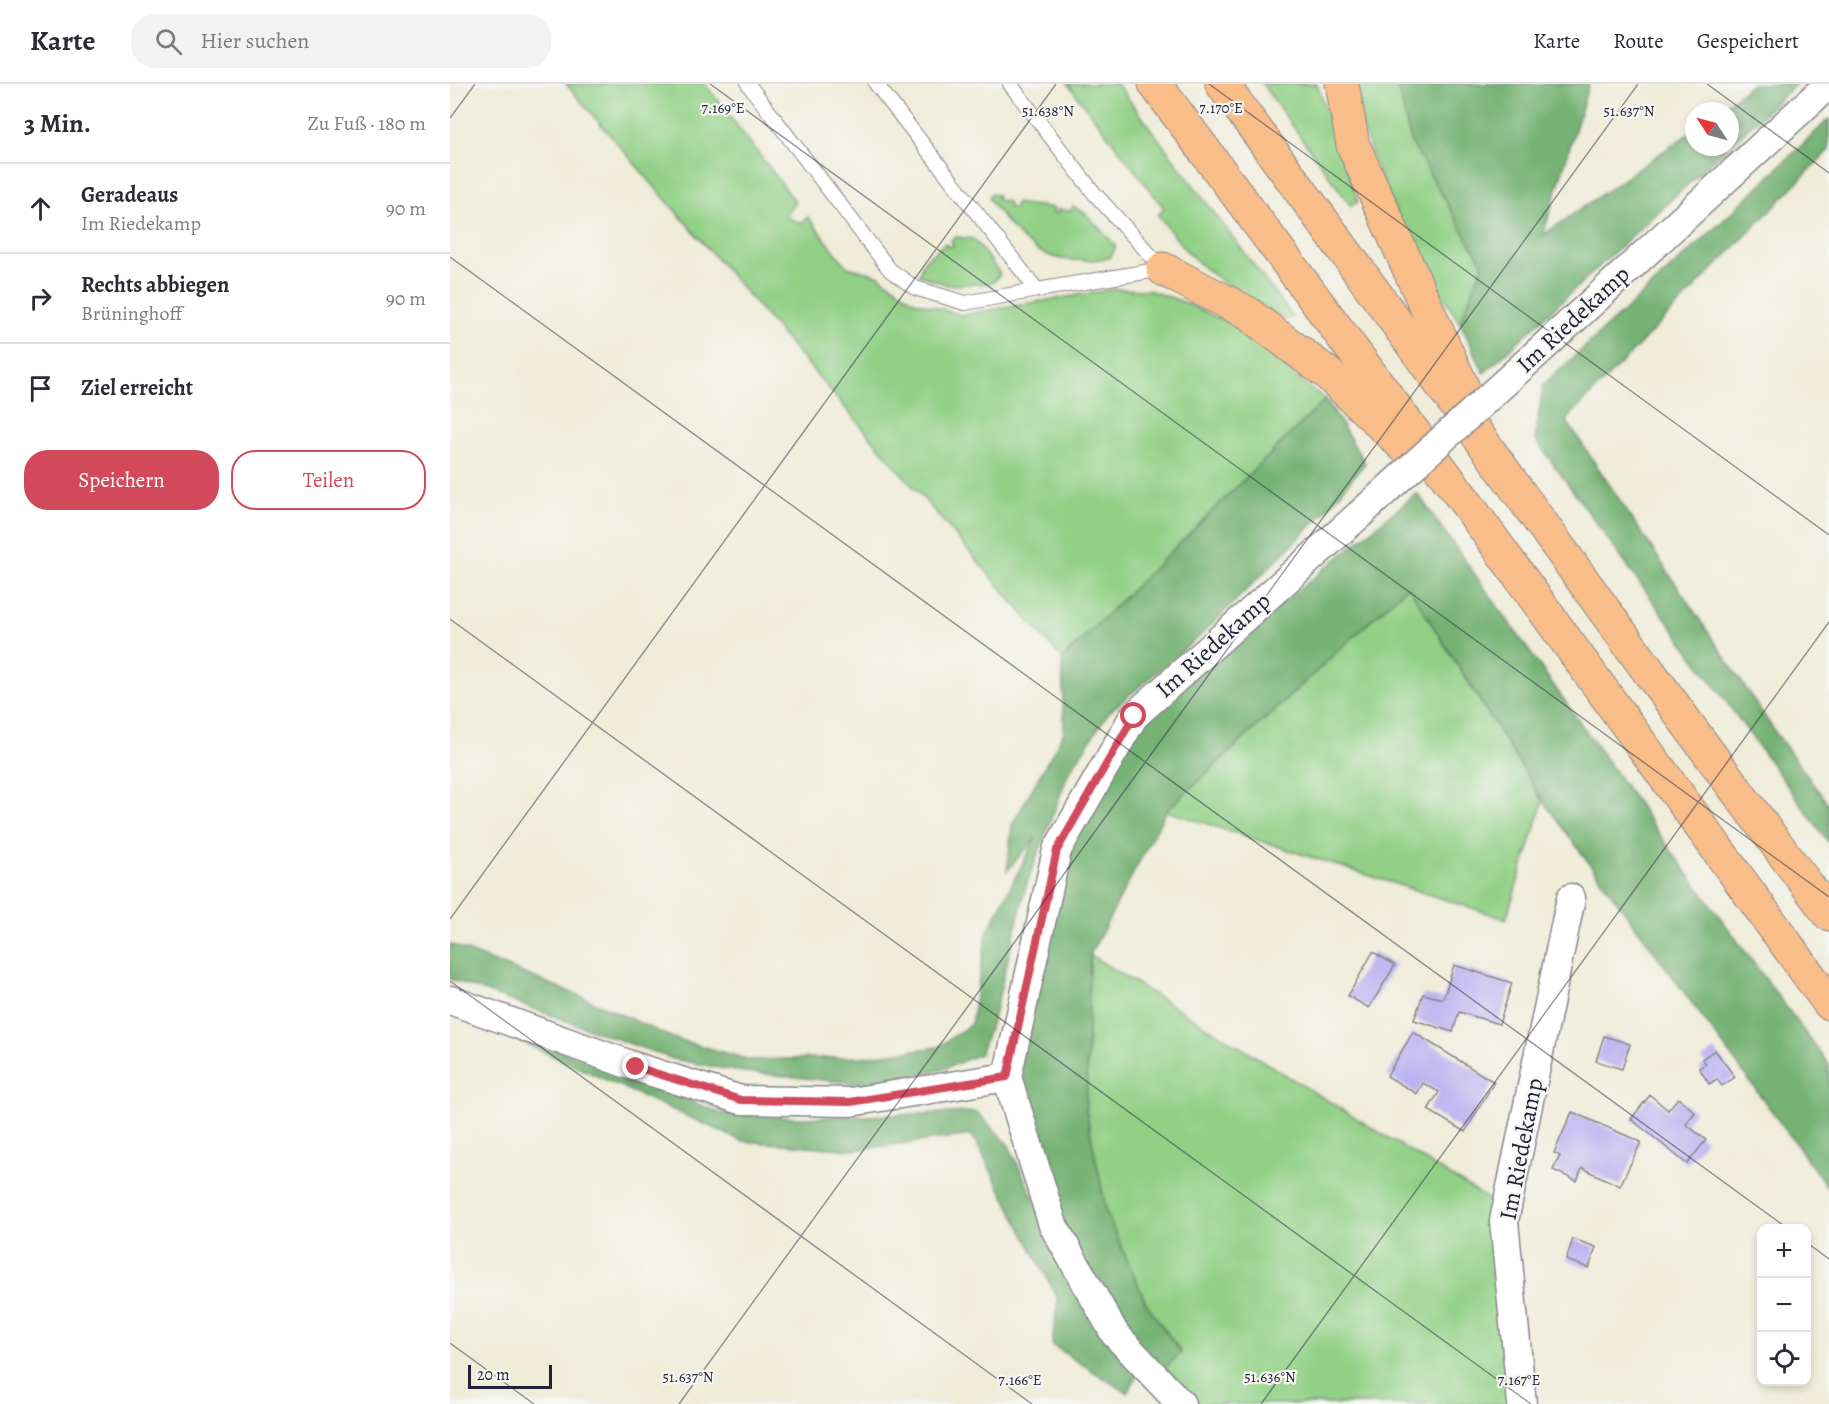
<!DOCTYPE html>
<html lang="de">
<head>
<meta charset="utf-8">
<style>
	:root { --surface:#fff; --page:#f2f2f3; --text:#2b2b33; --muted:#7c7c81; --line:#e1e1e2; --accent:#d1495b }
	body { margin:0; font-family:Alegreya,serif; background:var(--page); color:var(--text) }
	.controls { position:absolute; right:18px; bottom:18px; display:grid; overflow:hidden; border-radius:12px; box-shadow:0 3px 9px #0003 }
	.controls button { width:54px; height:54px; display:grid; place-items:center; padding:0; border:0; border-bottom:2px solid var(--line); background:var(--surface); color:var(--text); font:30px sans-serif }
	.compass { position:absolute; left:1235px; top:18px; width:54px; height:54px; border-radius:50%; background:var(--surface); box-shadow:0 3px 9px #0003; rotate:306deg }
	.scale { position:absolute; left:18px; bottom:15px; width:84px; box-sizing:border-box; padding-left:6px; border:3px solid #22223b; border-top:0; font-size:16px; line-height:21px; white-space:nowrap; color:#22223b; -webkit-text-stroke:4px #f6f6f2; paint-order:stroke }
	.stop { position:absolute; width:18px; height:18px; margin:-14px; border:4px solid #d1495b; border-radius:50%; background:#fff }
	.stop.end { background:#d1495b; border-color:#fff; box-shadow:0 2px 6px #0008 }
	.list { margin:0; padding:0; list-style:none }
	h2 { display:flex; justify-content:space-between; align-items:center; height:78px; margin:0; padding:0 24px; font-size:26px }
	h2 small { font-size:20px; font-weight:400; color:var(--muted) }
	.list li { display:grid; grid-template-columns:39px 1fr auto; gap:18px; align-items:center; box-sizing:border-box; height:90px; padding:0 24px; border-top:2px solid var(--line) }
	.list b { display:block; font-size:22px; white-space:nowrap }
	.list p { margin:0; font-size:20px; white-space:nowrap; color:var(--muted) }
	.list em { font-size:20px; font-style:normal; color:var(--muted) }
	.actions { display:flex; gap:12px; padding:18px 24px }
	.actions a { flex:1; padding:14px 0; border:2px solid var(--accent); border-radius:24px; text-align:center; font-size:21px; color:var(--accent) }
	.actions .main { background:var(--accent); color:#fff }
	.icon { flex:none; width:33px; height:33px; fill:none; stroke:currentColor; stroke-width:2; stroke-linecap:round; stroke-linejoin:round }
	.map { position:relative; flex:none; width:1379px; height:1320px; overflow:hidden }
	header { display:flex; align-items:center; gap:36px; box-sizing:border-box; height:84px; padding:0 30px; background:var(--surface); border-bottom:2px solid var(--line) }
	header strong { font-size:28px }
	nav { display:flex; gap:33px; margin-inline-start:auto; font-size:21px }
	.search { width:420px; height:54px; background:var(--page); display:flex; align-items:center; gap:15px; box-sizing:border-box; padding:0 21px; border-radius:24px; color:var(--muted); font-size:22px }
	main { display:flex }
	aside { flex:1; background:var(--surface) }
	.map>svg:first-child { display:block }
	.green { fill:#92d086; stroke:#5a7960; stroke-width:1.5 }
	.forest { fill:#75b273; stroke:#4c6a57; stroke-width:1.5 }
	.building { fill:#b7adf0 }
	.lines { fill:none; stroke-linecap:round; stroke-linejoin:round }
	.service-casing { stroke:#88878a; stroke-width:16 }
	.minor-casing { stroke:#88878a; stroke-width:31 }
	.motorway-casing { stroke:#88878a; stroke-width:35 }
	.service { stroke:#fff; stroke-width:14 }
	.minor { stroke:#fff; stroke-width:28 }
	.motorway { stroke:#f8bd89; stroke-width:33 }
	.minor-bridge-casing { stroke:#88878a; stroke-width:31; stroke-linecap:butt }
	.minor-bridge { stroke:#fff; stroke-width:28 }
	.route { stroke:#d1495b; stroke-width:8 }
	.ticks { fill:none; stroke:#22223b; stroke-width:1.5; stroke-opacity:0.45 }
	.labels { text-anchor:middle; stroke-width:4.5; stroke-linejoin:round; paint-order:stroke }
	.street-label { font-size:24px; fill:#22223b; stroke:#f6f6f2 }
	.ticks-label { font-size:15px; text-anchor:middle; fill:#22223b; stroke:#f6f6f2; stroke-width:4.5; stroke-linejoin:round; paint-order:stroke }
</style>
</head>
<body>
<header>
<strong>Karte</strong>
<div class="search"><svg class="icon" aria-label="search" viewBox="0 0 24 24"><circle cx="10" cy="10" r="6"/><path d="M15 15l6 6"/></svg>Hier suchen</div>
<nav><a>Karte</a><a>Route</a><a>Gespeichert</a></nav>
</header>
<main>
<aside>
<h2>3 Min.<small>Zu Fuß · 180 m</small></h2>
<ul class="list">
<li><svg class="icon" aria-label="ahead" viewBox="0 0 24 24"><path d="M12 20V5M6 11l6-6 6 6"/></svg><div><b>Geradeaus</b><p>Im Riedekamp</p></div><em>90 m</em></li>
<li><svg class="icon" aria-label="right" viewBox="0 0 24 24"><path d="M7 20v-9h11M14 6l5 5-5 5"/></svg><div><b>Rechts abbiegen</b><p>Brüninghoff</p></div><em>90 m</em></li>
<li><svg class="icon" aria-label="arrive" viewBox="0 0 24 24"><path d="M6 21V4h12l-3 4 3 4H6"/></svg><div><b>Ziel erreicht</b></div></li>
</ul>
<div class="actions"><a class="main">Speichern</a><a>Teilen</a></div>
</aside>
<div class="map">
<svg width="1379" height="1320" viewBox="0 0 1379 1320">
	<rect width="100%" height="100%" fill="#f6f6f2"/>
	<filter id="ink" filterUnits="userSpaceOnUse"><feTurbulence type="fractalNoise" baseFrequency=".0167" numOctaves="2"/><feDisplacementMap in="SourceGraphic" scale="12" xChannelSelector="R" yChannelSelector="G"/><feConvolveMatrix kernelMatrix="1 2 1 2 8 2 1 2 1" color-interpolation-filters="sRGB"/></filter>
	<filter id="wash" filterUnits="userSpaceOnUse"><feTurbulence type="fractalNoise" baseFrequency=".008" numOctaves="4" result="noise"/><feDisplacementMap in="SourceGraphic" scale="24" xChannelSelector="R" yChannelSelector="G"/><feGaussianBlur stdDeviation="1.35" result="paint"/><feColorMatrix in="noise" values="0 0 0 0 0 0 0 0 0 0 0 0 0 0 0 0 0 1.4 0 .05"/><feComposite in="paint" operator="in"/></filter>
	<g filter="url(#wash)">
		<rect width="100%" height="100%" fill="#efecd8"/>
		<g class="green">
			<path d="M116,0H255L345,117L336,133L351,139L358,133L397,183L428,191L464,217L511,231L664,205L698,206L734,218L786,242L858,303L876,315L612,575Z"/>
			<path d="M618,0H667L843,233L837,236C801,216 761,195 734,164C725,154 717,142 708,131L714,124Z"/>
			<path d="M812,0H867L908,118L901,122Z"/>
			<path d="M905,0H947L962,58L1033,181L1010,239C967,173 913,80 905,0Z"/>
			<path d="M540,110L548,111L547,116L558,118L559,124H564L565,119L604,124L603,129H608V125L621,127L623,122L635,129L666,162L660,174C595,183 576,166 539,115Z"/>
			<path d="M506,153L524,155L550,190L543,199L498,201L469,191L473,178L495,159L498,163L503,161L501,156Z"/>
			<path d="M958,502L1093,718L1056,835L716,727Z"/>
			<path d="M640,871L1051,1123L1067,1320H740L710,1289L731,1268L696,1219L657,1130L636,1027Z"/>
		</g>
		<g class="forest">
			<path d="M947,0H1139L1093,151L1244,46V63H1278L1034,289L1010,239L1033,181L961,58Z"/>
			<path d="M1302,0H1346L1280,61V27H1268Z"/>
			<path d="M1379,35V66L1116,336L1325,648L1379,721V759L1085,355L1093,301L1277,133Z"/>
			<path d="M876,315L915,379L874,429L750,552L658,629L618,690L576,802L544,932L530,970L491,986L412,1000L286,987L223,975L0,895V860L135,914L223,954L300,976L411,973L488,963L521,940L537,849L586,753L557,787L562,741L614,648L612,575Z"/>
			<path d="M967,409L1227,775L1379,981V1105L1094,718L958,502L716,727L640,871L636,1027L657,1130L696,1219L731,1269L710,1289L671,1246L608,1138L562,993L613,771L689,637Z"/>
			<path d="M13,932L158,984L270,1029L350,1034L527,1028L558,1060L611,1171L690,1287L677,1309L602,1261L608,1215L522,1051L404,1066L292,1057Z"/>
		</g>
		<g id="blocks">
			<g class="building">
				<path d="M923,868L945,881L919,924L898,912Z"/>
				<path d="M1004,881L1062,899L1049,940L1009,928L1003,948L964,936L973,910L993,915Z"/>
				<path d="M963,948L1044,998L1015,1048L978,1026L989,1008L973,999L967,1010L937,992Z"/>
				<path d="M1154,952L1180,960L1172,985L1146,977Z"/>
				<path d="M1265,966L1285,993L1272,1002L1267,995L1259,1000L1249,984L1256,980L1252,975Z"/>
				<path d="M1200,1011L1218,1026L1228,1014L1245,1028L1236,1040L1256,1056L1237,1080L1181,1035Z"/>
				<path d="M1122,1028L1191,1058L1170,1102L1132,1084L1127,1097L1103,1086L1110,1072L1104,1069Z"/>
				<path d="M1123,1155L1146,1163L1139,1184L1116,1176Z"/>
			</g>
		</g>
	</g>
	<g filter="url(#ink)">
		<use href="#blocks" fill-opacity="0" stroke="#88878a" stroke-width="1.5"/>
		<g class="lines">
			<defs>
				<g id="service">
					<path d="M298,0L440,186L465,204L515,219L587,206"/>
					<path d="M426,0L587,206L713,185"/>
					<path d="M560,0L644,109L713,185"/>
				</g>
				<g id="minor">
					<path d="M1086,270L1379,0"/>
					<path d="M0,916L186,983L291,1016L400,1018L557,993"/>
					<path d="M731,1320L665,1250L603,1141L557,993L607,766L684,632L909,431"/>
					<path d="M1072,1320L1054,1137L1121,814"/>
				</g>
				<g id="motorway">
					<path d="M705,0L1017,420L1379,919"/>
					<path d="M772,0C976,275 1172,557 1379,830"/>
					<path d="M892,0L903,61L1017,313"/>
					<path d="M713,185L796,228L877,289L956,364"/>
				</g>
			</defs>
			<use href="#service" class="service-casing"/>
			<use href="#minor" class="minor-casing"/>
			<use href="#motorway" class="motorway-casing"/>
			<use href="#service" class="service"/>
			<use href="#minor" class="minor"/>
			<use href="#motorway" class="motorway"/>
			<defs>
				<path id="minor-bridge" d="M909,431L1086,270"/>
			</defs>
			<use href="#minor-bridge" class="minor-bridge-casing"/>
			<use href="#minor-bridge" class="minor-bridge"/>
		</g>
	</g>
	<g class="lines" filter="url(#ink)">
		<path class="route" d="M186,983L291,1016L400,1018L557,993L607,766L684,632"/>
	</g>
	<path class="ticks" d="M260,0L1379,813M759,0L1379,451M1257,0L1379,89M0,34L25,0M0,173L1337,1144M0,535L1081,1320M0,835L606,0M0,897L582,1320M1356,1158L1379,1175M0,1259L84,1320M229,1320L1188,0M811,1320L1379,538"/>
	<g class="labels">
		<g class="street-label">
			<text transform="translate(1123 235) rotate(-43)" y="8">Im Riedekamp</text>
			<text transform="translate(763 561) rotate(-42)" y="8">Im Riedekamp</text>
			<text transform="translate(1071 1065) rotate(-79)" y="8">Im Riedekamp</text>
		</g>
	</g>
	<g class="ticks-label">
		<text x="273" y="29">7.169°E</text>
		<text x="771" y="29">7.170°E</text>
		<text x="1179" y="32">51.637°N</text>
		<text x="598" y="32">51.638°N</text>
		<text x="238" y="1298">51.637°N</text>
		<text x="820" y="1298">51.636°N</text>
		<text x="570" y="1301">7.166°E</text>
		<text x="1069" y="1301">7.167°E</text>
	</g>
</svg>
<div class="controls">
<button>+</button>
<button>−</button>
<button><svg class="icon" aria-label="locate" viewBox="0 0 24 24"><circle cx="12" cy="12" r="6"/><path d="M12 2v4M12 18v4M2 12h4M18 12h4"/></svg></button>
</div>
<svg class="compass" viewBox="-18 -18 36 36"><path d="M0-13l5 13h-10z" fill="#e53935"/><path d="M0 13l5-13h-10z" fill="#7c7c81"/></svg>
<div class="scale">20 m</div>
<div class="stop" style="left:684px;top:632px"></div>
<div class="stop end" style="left:186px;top:983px"></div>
</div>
</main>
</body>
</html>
